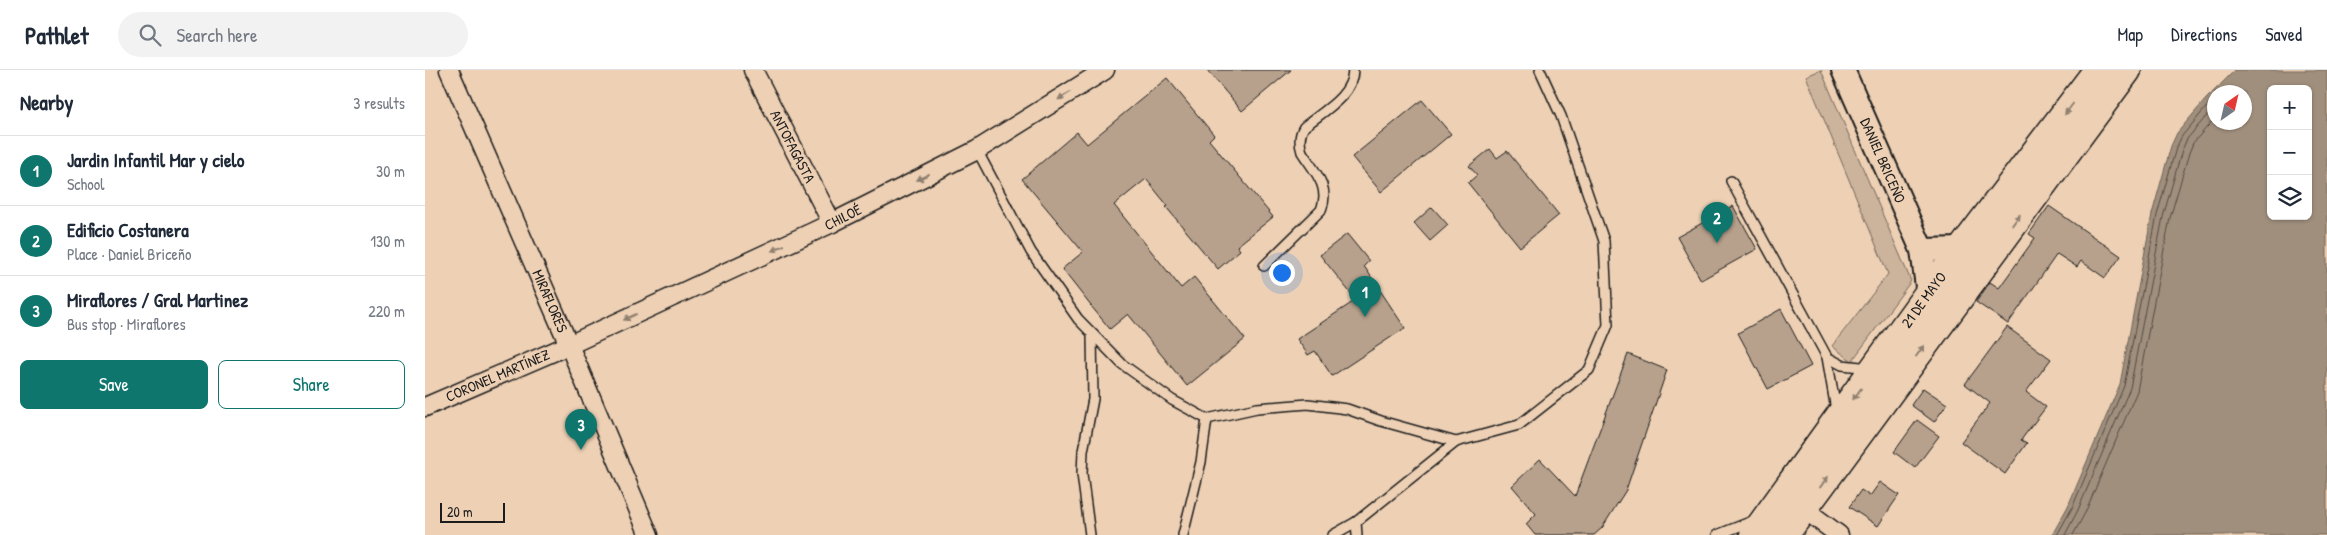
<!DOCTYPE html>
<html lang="en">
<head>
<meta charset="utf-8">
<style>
	:root { --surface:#fff; --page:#f2f2f3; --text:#1f2937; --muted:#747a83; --line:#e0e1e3; --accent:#0f766e }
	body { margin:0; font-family:"Patrick Hand",sans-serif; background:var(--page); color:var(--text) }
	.controls { position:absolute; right:15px; top:15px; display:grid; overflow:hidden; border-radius:8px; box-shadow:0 1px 4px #0004 }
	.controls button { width:45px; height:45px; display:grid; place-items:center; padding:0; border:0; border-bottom:1px solid var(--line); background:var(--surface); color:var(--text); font:25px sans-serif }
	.compass { position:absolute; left:1782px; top:15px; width:45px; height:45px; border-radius:50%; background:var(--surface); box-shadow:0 1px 4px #0004; rotate:34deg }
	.scale { position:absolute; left:15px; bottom:12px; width:65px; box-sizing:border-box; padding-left:5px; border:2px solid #1c1c1c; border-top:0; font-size:14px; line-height:18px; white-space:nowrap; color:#1c1c1c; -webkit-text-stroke:4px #eed1b5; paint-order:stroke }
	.you { position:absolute; left:856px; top:202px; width:18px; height:18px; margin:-12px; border:4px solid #fff; border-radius:50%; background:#1a73e8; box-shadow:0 0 0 8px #1a73e833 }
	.badge { display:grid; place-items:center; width:32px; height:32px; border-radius:50%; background:var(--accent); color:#fff; font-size:16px; font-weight:700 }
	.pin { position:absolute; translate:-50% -41px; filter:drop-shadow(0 1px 2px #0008) }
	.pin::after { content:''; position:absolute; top:26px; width:18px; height:15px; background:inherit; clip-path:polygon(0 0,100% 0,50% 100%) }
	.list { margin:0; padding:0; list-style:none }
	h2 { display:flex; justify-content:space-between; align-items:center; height:65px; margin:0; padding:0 20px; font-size:21px }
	h2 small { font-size:16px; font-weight:400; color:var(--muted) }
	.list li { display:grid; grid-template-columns:32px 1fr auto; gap:15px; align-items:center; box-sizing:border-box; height:70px; padding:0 20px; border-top:1px solid var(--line) }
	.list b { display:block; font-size:19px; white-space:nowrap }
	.list p { margin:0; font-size:16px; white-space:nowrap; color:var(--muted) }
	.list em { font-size:16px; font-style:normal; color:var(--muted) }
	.actions { display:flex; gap:10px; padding:15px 20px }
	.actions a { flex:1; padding:11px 0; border:1px solid var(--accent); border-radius:8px; text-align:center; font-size:18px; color:var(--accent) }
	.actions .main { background:var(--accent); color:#fff }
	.icon { flex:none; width:28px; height:28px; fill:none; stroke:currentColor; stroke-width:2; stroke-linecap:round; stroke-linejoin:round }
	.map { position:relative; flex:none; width:1902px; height:465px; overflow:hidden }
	header { display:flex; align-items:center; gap:30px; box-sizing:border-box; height:70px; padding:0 25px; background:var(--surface); border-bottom:1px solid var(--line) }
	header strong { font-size:24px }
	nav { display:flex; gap:28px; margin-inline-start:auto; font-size:18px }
	.search { width:350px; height:45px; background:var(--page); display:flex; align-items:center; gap:12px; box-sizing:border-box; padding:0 18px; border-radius:28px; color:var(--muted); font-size:19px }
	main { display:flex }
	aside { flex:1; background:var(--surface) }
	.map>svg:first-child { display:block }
	.green { fill:#ccb39c; stroke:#74685c }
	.water { fill:#a18f7d; stroke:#6c6156; fill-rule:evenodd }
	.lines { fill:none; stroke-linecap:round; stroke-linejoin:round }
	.shore { stroke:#514a43; stroke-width:1 }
	.building { fill:#b7a18d; stroke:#1c1c1c }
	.service-casing { stroke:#1c1c1c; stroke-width:12 }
	.minor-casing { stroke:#1c1c1c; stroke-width:21 }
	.tertiary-casing { stroke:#1c1c1c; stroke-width:26 }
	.primary-casing { stroke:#1c1c1c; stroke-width:31 }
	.service { stroke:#eed1b5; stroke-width:9 }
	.minor { stroke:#eed1b5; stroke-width:18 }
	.tertiary { stroke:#eed1b5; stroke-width:22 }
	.primary { stroke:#eed1b5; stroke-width:28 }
	.oneway { fill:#908070 }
	.labels { text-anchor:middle; stroke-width:4.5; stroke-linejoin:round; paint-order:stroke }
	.street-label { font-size:15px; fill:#1c1c1c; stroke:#eed1b5 }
</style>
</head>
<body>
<header>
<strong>Pathlet</strong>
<div class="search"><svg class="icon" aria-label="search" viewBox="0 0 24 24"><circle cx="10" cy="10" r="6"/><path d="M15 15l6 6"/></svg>Search here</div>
<nav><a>Map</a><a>Directions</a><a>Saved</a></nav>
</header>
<main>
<aside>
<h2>Nearby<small>3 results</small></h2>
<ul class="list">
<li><span class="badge">1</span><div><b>Jardin Infantil Mar y cielo</b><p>School</p></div><em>30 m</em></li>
<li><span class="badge">2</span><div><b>Edificio Costanera</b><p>Place · Daniel Briceño</p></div><em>130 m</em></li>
<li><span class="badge">3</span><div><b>Miraflores / Gral Martinez</b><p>Bus stop · Miraflores</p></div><em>220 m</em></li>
</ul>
<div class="actions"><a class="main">Save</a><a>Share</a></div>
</aside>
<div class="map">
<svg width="1902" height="465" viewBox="0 0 1902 465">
	<rect width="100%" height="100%" fill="#eed1b5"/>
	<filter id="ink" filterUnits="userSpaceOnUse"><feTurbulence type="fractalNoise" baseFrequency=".02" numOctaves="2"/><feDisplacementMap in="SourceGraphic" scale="10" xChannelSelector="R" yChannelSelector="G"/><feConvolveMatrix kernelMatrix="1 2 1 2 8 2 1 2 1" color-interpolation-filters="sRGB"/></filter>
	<g filter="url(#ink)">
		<path class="green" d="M1396,0L1486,211L1427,291L1407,276L1463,204L1381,6Z"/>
		<path class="water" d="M1810,0H1902V465H1627L1643,436L1695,314L1727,144L1746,76L1752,63L1781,29ZM1846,19H1883V146H1846ZM1790,22H1820V52H1790Z"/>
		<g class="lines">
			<g class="shore">
				<path d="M1632,465L1647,438L1699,316L1732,145L1751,78L1757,66L1790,27"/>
				<path d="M1640,465L1653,440L1705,318L1738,147L1757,80L1762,69L1790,36"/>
				<path d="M1648,465L1660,443L1712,321L1745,148L1764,83L1768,73L1790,48"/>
			</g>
		</g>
		<g class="building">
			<path d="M782,0H866L817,41Z"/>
			<path d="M742,8L789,65L784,70L848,147L812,176L815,180L793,199L741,137L743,136L721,109L689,135L756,218L769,207L820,269L762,316L703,244L685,259L666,236L637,199L658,182L597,109L652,62L662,74Z"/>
			<path d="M997,30L1026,64L956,122L927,87Z"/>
			<path d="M1065,79L1072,88L1082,81L1134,145L1095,177L1043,113L1052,105L1044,96Z"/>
			<path d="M1308,136L1332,179L1276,210L1252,167Z"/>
			<path d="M1624,136L1696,186L1680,208L1656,191L1652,197L1632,184L1583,254L1551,232L1565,212L1574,218L1610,168L1604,164Z"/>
			<path d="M1007,137L1023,155L1005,171L989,153Z"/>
			<path d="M922,164L944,191L939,196L980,258L907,306L890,281L883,285L872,269L931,230L895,185Z"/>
			<path d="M1356,239L1386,296L1343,319L1313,263Z"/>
			<path d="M1582,257L1626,289L1601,322L1621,337L1596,370L1602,373L1580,404L1536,372L1565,333L1540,314Z"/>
			<path d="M1203,284L1242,300L1201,420L1177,458L1169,465H1110L1101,454L1111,444L1087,416L1115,389L1150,426Z"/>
			<path d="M1498,318L1522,334L1509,352L1486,335Z"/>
			<path d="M1492,350L1514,366L1490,398L1469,382Z"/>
			<path d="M1455,412L1474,425L1453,456L1424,437L1436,420L1445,426Z"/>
		</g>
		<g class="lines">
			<defs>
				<g id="service">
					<path d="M552,80L606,182L653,249L697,294L747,330L782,349L832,338L883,334L922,339L956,351L1031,372"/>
					<path d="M1306,111L1402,287L1411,340"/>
					<path d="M839,196L896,140C906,117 889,101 877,82C874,73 874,65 879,57C897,42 928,26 928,0"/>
					<path d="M1402,287L1417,295L1445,298"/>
					<path d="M931,452L932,465"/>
					<path d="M665,465L657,404L658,381L668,329L667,264"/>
					<path d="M758,465L776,392L782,349"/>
					<path d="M908,465L931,452L1031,372L1094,355L1164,300L1183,255L1179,171L1136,46L1115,0"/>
					<path d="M1292,465L1330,450"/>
				</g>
				<g id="minor">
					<path id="s1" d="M24,0L144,275L224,465"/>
					<path id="s2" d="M328,0L407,153"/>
					<path id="s3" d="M0,337L144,275L407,153L552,80L680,0"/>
					<path d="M1379,439L1414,465"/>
				</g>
				<g id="tertiary">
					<path id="s4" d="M1418,0L1497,180L1503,224"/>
					<path d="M1497,180L1537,179"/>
				</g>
				<g id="primary">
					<path id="s5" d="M1329,465L1503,224L1673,0"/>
					<path d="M1359,465L1702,0"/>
				</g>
			</defs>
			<use href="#service" class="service-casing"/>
			<use href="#minor" class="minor-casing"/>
			<use href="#tertiary" class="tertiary-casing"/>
			<use href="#primary" class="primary-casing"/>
			<use href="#service" class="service"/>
			<use href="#minor" class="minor"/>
			<use href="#tertiary" class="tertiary"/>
			<use href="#primary" class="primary"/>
		</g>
		<defs><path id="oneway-solid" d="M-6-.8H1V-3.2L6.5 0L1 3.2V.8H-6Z" transform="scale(1.25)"/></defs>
		<g class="oneway">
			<use href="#oneway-solid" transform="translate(639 26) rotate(148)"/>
			<use href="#oneway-solid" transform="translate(1644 39) rotate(127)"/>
			<use href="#oneway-solid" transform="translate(498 107) rotate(153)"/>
			<use href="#oneway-solid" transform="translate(1591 150) rotate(-54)"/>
			<use href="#oneway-solid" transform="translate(353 178) rotate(155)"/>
			<use href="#oneway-solid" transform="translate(205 247) rotate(155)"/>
			<use href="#oneway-solid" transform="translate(1495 281) rotate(-54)"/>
			<use href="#oneway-solid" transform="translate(1432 324) rotate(126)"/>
			<use href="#oneway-solid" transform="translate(1399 412) rotate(-54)"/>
		</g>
	</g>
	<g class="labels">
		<g class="street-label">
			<text dy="5" stroke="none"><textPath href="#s2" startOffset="86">ANTOFAGASTA</textPath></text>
			<text dy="5" stroke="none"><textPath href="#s4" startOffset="99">DANIEL BRICEÑO</textPath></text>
			<text dy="5" stroke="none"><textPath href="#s3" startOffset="459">CHILOÉ</textPath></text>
			<text dy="5" stroke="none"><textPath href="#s5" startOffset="290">21 DE MAYO</textPath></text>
			<text dy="5" stroke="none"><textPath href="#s1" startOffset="252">MIRAFLORES</textPath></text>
			<text dy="5" stroke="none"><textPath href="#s3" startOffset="79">CORONEL MARTÍNEZ</textPath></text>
		</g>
	</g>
</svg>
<div class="controls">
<button>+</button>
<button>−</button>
<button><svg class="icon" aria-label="layers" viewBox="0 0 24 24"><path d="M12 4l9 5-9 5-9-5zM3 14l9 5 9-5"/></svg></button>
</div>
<svg class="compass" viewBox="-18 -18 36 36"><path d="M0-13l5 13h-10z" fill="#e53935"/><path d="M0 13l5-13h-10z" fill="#747a83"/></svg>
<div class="scale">20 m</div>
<div class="you"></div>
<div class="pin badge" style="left:940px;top:247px">1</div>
<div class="pin badge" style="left:1292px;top:173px">2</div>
<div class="pin badge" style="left:156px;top:380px">3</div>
</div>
</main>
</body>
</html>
